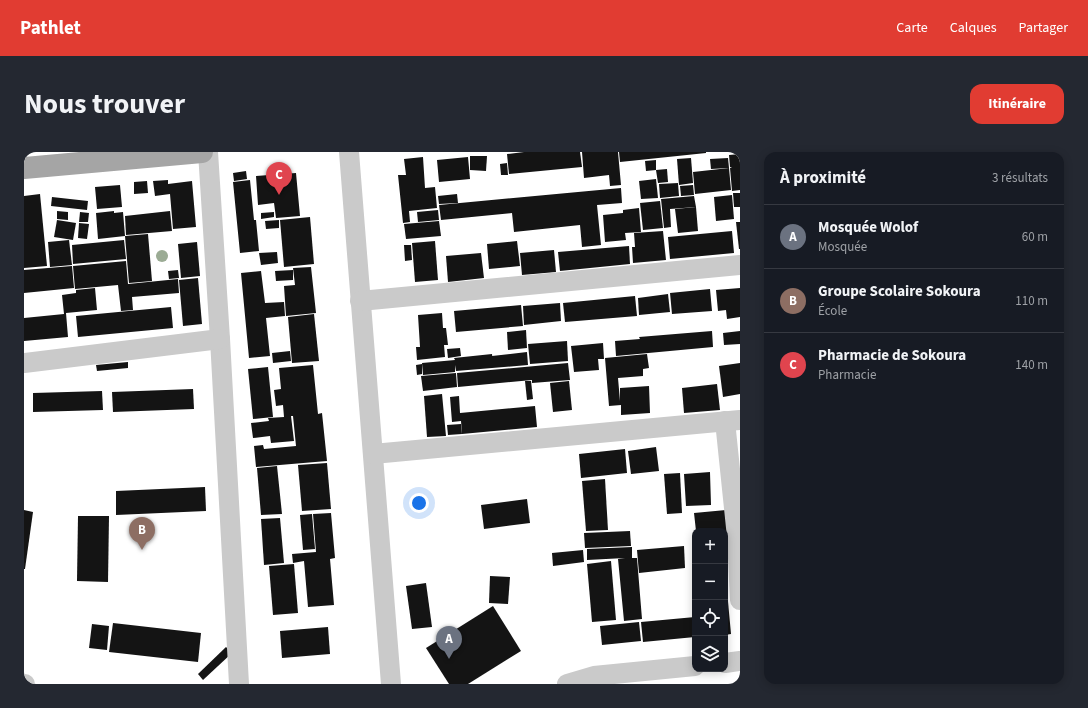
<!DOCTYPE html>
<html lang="fr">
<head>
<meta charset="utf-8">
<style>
	:root { --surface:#171b24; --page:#242831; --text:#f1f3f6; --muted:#9ea1a6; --line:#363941; --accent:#e13c32 }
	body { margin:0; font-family:"Source Sans 3",sans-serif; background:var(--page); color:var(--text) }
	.controls { position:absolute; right:12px; bottom:12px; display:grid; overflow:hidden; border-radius:8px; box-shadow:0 2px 10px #0003 }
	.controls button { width:36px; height:36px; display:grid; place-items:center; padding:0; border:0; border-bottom:1px solid var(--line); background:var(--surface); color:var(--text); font:20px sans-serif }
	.you { position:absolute; left:395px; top:351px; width:14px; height:14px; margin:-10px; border:3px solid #fff; border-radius:50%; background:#1a73e8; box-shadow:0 0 0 6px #1a73e833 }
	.badge { display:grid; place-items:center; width:26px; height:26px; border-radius:50%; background:var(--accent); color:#fff; font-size:13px; font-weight:700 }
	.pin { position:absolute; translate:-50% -33px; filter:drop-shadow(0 1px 2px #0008) }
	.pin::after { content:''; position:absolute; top:21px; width:14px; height:12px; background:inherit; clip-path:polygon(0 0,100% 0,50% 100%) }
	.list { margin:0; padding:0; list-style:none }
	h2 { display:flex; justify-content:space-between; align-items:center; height:52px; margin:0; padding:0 16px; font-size:17px }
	h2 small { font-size:13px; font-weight:400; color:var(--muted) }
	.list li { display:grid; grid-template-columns:26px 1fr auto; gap:12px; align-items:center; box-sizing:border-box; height:64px; padding:0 16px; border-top:1px solid var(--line) }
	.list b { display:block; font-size:15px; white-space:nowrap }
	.list p { margin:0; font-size:13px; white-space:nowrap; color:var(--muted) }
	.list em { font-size:13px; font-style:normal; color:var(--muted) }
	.icon { flex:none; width:22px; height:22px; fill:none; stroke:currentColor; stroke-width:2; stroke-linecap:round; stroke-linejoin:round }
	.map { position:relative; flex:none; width:716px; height:532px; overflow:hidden; border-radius:12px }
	header { display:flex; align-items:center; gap:24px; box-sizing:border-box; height:56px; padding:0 20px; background:var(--accent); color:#fff }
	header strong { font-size:19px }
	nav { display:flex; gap:22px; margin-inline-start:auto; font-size:14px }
	.intro { display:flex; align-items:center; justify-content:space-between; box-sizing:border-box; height:96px; padding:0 24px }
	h1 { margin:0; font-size:28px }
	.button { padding:10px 18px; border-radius:12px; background:var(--accent); color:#fff; font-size:14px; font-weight:700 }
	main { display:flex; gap:24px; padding:0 24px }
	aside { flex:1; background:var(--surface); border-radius:12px; box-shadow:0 2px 10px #0003 }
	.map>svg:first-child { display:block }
	.building { fill:#141414 }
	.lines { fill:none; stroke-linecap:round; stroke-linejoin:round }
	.minor { stroke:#cacaca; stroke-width:20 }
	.major { stroke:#a5a5a5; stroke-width:22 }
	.tree { fill:#9bab94 }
</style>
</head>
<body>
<header>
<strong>Pathlet</strong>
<nav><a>Carte</a><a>Calques</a><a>Partager</a></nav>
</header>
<div class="intro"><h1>Nous trouver</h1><a class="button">Itinéraire</a></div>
<main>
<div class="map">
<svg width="716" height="532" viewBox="0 0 716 532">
	<rect width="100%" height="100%" fill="#fff"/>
	<g class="building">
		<path d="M500,0H556L558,15L485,22L483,2Z"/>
		<path d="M558,0H594L597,33L586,34L585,23L560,26Z"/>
		<path d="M595,0H682V1L596,10Z"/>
		<path d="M716,2V38L708,39L706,16H708L706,15L705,3Z"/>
		<path d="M446,4H463L462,19L446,18Z"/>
		<path d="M399,5L401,36L411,35L413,56L385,59L386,70L379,71L374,23H382L380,7Z"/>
		<path d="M444,5L446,27L415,30L413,8Z"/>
		<path d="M667,6L669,31L655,33L653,7Z"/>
		<path d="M704,6L705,16L687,17L686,7Z"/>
		<path d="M632,8V18L622,19L621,9Z"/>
		<path d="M483,11L484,23H477L476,12Z"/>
		<path d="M705,16L707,38L671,42L669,20Z"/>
		<path d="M643,17L644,30L634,31L632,18Z"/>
		<path d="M222,19L223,27L210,29L209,21Z"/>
		<path d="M272,21L276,64L252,66L250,51L234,53L232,24Z"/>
		<path d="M632,27L634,46L617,47L615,29Z"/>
		<path d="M144,28V32L168,29L172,75L149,77L146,42L131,44L129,29Z"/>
		<path d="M226,28L230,68H232L235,99L216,101L209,30Z"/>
		<path d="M123,29L124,41L110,42V30Z"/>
		<path d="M654,31L655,44L636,46L635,32Z"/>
		<path d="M96,33L98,55L73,57L71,35Z"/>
		<path d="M669,33L670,43L657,44L656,34Z"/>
		<path d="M597,36L598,51L573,53L577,93L558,95L556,73L490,80L488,61L417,68L415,53Z"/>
		<path d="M709,41H716V55H710Z"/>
		<path d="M16,42L23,114L0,116V44Z"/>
		<path d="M433,42L434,51L415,52L414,44Z"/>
		<path d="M708,43L710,67L692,69L690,45Z"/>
		<path d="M670,44L672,55L646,57L647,75L640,76L637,47Z"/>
		<path d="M28,45L64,49L63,58L27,54Z"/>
		<path d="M636,49L639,76L619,78L616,51Z"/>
		<path d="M672,55L674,79L654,81L651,57Z"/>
		<path d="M615,56L617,80L601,81L602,88L581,90L579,63L599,61V58Z"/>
		<path d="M414,58L415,68L394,70L393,60Z"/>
		<path d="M33,59L44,60V68L33,67Z"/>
		<path d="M90,59V61L99,60L101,84L74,87L72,61Z"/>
		<path d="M146,59L148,79L102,83L101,64Z"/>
		<path d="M56,60L65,61L64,70H55Z"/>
		<path d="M250,60V65L237,67V61Z"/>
		<path d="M286,65L290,112L260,115L256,68Z"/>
		<path d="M33,68L52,71L49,88L30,85Z"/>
		<path d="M255,68V76L242,77L241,69Z"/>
		<path d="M415,69L417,84L382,87L380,72Z"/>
		<path d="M712,70H716V97H715Z"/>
		<path d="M55,71L65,72L63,87L54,86Z"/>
		<path d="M639,79L642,108L609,111L608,95H611L610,81Z"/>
		<path d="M708,79L710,101L646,107L644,85Z"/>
		<path d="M124,82L128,129L105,131L101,84Z"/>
		<path d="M45,88L48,113L26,115L24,90Z"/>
		<path d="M100,88L102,107L49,112L48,93Z"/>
		<path d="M411,89L414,128L391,130L388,91Z"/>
		<path d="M493,89L496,114L465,117L463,92Z"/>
		<path d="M173,90L176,124L157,126L154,92Z"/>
		<path d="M380,93H387L388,108L381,109Z"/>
		<path d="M605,94L606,112L536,119L534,100Z"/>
		<path d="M530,98L532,120L498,123L496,101Z"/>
		<path d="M253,100L254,111L237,113L235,101Z"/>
		<path d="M457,101L460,126L424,130L422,104Z"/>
		<path d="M102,109L104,132L154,127L155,141L108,145L109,158L97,159L94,133L51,137L49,114Z"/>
		<path d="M48,114L50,136L0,141V118Z"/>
		<path d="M287,115L292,161L262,164L260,134L271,133L269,116Z"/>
		<path d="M154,118L155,126L145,127L144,119Z"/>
		<path d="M269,118V128L252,129L251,119Z"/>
		<path d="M237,119L241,151L260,150L261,164L242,166L246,204L225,206L217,121Z"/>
		<path d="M174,126L178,172L159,174L155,128Z"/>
		<path d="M71,136L73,158L42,161L44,185L0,189V166L40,162L38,143L52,141V138Z"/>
		<path d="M716,136V165L703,167L702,158L694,159L692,138Z"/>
		<path d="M686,137L688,159L648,162L646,141Z"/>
		<path d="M644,142L646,160L615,163L614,146Z"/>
		<path d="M611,144L613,164L541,170L539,151Z"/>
		<path d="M536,151L537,169L500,173L499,154Z"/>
		<path d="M497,153L499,174L432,180L430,159Z"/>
		<path d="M147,155L149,176L54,185L52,164Z"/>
		<path d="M418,161L419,176H422L424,193H420L421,205L393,208L392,195H396L394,163Z"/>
		<path d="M290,162L295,209L268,211L264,165Z"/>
		<path d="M502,178L503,196L484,198L483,180Z"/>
		<path d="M688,179L689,195L592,204L591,189L616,187L615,185Z"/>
		<path d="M716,179V192L700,193L699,181Z"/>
		<path d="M543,189L544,209L506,212L504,192Z"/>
		<path d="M579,191L580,207H574L575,218L550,220L547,194Z"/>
		<path d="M436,196L437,204L424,206L423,197Z"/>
		<path d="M266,199L267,209L249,211L248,201Z"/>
		<path d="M503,200L504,213L432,219L431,213V220L399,223L398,211L431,208L430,206L468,202L469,212L468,204Z"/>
		<path d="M623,202L625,216L619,217V224L594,226L596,249V236L625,234L626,261L597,263V253L585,254L581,206Z"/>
		<path d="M104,210V216L73,219L72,213Z"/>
		<path d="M544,211L546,228L508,231V228L434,235L433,221Z"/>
		<path d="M716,211V242L699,245L695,214Z"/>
		<path d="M398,212V222L393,223L392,213Z"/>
		<path d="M289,213L294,262L298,261L303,309L232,315L230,294L239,293L240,297L272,294L269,264H267L270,289L247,291L246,284L229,286L227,271L245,269L244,266L260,265L259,253L252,254L250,238L257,237L255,216Z"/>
		<path d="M244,215L249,265L229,267L224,217Z"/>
		<path d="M432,221L433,235L399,239L397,224Z"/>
		<path d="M501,229H507L509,247L503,248Z"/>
		<path d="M545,229L548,258L529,260L526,231Z"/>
		<path d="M693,232L696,258L660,261L658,236Z"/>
		<path d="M169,237L170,257L89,260L88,240Z"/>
		<path d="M78,239L79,258L9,260V241Z"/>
		<path d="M418,242L422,284L403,285L400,244Z"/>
		<path d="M435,244L436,261L511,254L513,275L438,282L437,269L428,270L426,245Z"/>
		<path d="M437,272L438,282L424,283L423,273Z"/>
		<path d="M632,295L635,319L607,322L604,299Z"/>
		<path d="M601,297L603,321L557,326L555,302Z"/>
		<path d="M303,311L307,357L278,359L274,313Z"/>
		<path d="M253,314L258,362L237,363L233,316Z"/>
		<path d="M686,320L687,353L662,354L660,322Z"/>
		<path d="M656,321L658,361L643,362L640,322Z"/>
		<path d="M581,327L584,378L562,379L558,329Z"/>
		<path d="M181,335L182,359L92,363V339Z"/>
		<path d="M503,347L506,371L460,377L457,353Z"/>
		<path d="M0,358L9,360L1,417H0Z"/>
		<path d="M702,358L704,381H701V379H672L670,361Z"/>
		<path d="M307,361L311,406L306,407L310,453L284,455L280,409L269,411L268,402L292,400L289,362Z"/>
		<path d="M288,362L291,397L279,398L276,363Z"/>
		<path d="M54,364H85L84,430L53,429Z"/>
		<path d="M256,366L260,411L240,413L237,367Z"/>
		<path d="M606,379L607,394L561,396L560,381Z"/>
		<path d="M660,394L661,416L615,421L613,398Z"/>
		<path d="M608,395V406H613L618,467L600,469L594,407L601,406L563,408V397Z"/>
		<path d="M559,398L560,410L529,414L528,401Z"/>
		<path d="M587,409L592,468L568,470L563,412Z"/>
		<path d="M270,412L274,461L249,463L245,414Z"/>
		<path d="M466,424L486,425L484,452L465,451Z"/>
		<path d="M701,428H702L707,482L701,483Z"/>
		<path d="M402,431L408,475L388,477L382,434Z"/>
		<path d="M469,454L497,499L444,532H425L402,496Z"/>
		<path d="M671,465V485L619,490L617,470Z"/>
		<path d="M615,470L617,489L578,493L576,474Z"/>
		<path d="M89,471L177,481L174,510L85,500Z"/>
		<path d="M68,472L85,474L83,498L65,496Z"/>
		<path d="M304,475L306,502L258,506L256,479Z"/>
		<path d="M202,495L208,501L179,528L174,522Z"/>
	</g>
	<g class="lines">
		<g class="minor">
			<path d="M184,0L196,187L215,532"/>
			<path d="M325,0L367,532"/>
			<path d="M336,149L716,113"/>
			<path d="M0,211L196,187"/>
			<path d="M701,269L713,385L716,448"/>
			<path d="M349,302L716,268"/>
			<path d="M701,511L716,509"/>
			<path d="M0,532H1"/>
			<path d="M543,532L570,524L671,514"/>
		</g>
		<path class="major" d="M0,16L178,0"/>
	</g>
	<circle class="tree" cx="138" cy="104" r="6"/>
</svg>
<div class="controls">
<button>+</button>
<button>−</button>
<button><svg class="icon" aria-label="locate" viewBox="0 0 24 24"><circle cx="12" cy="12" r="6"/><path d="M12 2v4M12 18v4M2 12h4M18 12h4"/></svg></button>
<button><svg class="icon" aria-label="layers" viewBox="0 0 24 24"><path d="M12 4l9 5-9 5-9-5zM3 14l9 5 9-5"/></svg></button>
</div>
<div class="you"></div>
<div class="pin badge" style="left:425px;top:507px;background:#6b7280">A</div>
<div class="pin badge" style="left:118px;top:398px;background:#8d6e63">B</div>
<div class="pin badge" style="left:255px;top:43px;background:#e0444e">C</div>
</div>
<aside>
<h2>À proximité<small>3 résultats</small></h2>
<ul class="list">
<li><span class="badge" style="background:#6b7280">A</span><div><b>Mosquée Wolof</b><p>Mosquée</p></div><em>60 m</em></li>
<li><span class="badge" style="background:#8d6e63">B</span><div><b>Groupe Scolaire Sokoura</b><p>École</p></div><em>110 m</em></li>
<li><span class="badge" style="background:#e0444e">C</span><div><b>Pharmacie de Sokoura</b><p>Pharmacie</p></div><em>140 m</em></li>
</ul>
</aside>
</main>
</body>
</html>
